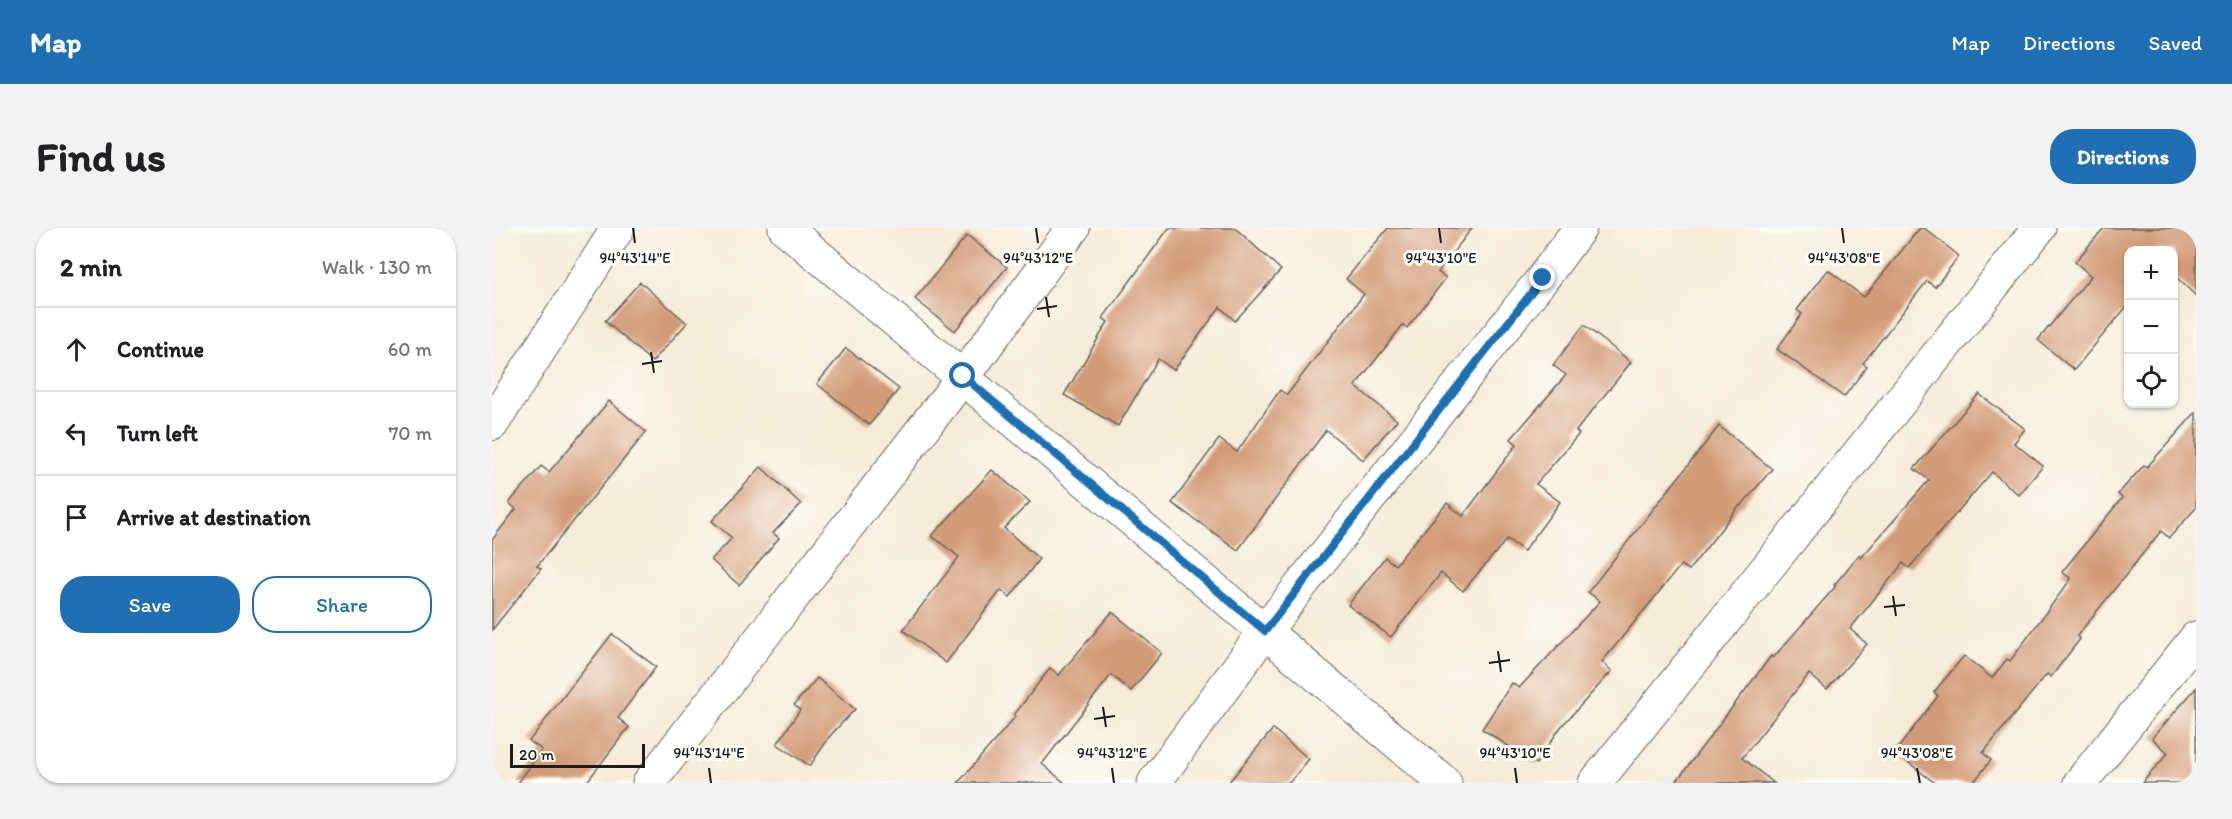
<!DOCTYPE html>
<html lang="en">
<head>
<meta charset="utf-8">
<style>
	:root { --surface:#fff; --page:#f2f2f2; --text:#202124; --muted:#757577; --line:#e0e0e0; --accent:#1f6fb2 }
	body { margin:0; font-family:Itim,sans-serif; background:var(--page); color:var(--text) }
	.controls { position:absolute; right:18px; top:18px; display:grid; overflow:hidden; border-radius:12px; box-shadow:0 2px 4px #0004 }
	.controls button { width:54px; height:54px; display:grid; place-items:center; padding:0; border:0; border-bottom:2px solid var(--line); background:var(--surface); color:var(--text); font:30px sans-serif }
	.scale { position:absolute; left:18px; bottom:15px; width:135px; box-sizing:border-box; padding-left:6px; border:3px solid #1c1c1c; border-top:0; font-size:16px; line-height:21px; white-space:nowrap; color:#1c1c1c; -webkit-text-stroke:4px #fdfcf7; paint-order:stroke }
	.stop { position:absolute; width:18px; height:18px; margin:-14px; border:4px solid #1f6fb2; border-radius:50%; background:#fff }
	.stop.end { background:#1f6fb2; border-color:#fff; box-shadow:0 2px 6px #0008 }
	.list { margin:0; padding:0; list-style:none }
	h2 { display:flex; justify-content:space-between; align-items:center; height:78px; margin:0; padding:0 24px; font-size:26px }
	h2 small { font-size:20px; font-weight:400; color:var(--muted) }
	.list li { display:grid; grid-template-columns:39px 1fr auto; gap:18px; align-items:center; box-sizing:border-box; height:84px; padding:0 24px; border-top:2px solid var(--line) }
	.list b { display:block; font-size:22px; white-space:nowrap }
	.list em { font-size:20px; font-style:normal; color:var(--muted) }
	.actions { display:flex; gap:12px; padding:18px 24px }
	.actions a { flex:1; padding:14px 0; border:2px solid var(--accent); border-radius:24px; text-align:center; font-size:21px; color:var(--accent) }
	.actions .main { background:var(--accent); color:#fff }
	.icon { flex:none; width:33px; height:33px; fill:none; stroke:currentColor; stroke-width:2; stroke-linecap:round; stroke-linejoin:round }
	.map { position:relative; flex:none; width:1704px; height:555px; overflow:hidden; border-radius:24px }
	header { display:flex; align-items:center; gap:36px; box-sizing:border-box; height:84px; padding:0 30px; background:var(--accent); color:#fff }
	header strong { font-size:28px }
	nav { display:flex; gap:33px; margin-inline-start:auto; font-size:21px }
	.intro { display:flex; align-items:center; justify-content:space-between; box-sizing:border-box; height:144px; padding:0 36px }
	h1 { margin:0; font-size:42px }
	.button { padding:15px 27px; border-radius:24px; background:var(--accent); color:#fff; font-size:21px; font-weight:700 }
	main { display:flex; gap:36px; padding:0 36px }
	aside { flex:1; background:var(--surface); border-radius:24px; box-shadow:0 2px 4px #0004 }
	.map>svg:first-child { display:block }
	.building { fill:#d39c78 }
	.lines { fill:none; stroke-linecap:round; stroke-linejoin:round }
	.street-casing { stroke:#68655e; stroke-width:35 }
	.street { stroke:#fff; stroke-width:33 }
	.route { stroke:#1f6fb2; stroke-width:8 }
	.ticks { fill:none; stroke:#1c1c1c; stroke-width:2 }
	.ticks-label { font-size:15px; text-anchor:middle; fill:#1c1c1c; stroke:#fdfcf7; stroke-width:6; stroke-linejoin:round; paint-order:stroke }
</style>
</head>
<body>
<header>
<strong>Map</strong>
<nav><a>Map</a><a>Directions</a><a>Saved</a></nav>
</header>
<div class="intro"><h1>Find us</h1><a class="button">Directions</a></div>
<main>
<aside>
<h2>2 min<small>Walk · 130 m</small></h2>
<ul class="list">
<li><svg class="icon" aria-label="ahead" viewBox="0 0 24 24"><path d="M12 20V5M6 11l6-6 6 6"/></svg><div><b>Continue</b></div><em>60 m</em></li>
<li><svg class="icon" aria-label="left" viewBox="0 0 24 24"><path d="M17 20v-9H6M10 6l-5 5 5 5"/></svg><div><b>Turn left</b></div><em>70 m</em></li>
<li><svg class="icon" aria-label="arrive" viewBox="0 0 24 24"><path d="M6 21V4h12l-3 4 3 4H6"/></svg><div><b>Arrive at destination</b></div></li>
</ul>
<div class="actions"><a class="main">Save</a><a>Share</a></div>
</aside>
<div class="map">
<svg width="1704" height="555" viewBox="0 0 1704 555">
	<rect width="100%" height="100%" fill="#fdfcf7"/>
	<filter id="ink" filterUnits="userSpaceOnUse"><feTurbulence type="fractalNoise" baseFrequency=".0167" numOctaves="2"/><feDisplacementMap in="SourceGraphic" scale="12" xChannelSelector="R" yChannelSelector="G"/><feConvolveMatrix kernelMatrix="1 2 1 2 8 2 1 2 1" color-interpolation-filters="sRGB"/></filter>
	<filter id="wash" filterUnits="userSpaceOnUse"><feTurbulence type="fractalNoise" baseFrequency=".008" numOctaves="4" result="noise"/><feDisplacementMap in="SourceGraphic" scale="24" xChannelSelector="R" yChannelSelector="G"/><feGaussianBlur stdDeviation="1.35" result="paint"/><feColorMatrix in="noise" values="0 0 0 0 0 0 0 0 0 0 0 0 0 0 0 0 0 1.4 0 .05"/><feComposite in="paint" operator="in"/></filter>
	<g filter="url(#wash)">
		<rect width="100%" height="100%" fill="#f5ecd8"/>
		<g id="blocks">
			<g class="building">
				<path d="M677,0H743L789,42L743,93L728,79L682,142L666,131L626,198L572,167L616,94L611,90Z"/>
				<path d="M896,0H980L946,44L954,50L915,100L911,97L863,158L905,192L871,232L834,202L746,322L680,275L727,211L745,224L788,162L795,167L872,66L854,51Z"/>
				<path d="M1428,0H1432L1467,28L1443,59L1435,53L1371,135L1375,138L1352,169L1285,121L1310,86L1305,82L1336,42L1372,69Z"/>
				<path d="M1612,0H1704V68L1682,47V22H1636V77L1582,142L1546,112L1599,48L1583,34Z"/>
				<path d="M475,7L515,39L463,103L423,71Z"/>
				<path d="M148,54L195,95L160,134L113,93Z"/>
				<path d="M1092,97L1139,134L1084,203L1087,206L1044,256L1068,274L1032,323L1015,311L971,363L949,345L899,409L856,377L893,329L903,337L955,275L971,288L1025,216L1019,211L1074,147L1061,137Z"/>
				<path d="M354,120L407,161L377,197L325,156Z"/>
				<path d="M1487,166L1533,201L1522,215L1551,238L1527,267L1500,244L1417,340L1411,335L1358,401L1375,416L1335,461L1317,446L1250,530L1282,555H1183L1279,428L1281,430L1344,358L1342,357L1367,327L1369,330L1437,252L1422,241Z"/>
				<path d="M117,173L154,204L45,338L49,341L0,402V312L24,281L17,275L49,238L57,244Z"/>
				<path d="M1704,184V280L1677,310L1669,303L1585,408L1588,411L1559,449L1555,446L1491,525L1499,532L1481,555H1443L1403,524L1446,468L1442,464L1472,428L1500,450L1515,431L1518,433L1579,351L1570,344L1630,270L1626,266L1652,237L1655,239Z"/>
				<path d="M1227,198L1280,241L1249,278L1248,277L1197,342L1189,337L1110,434L1120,443L1068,500L1044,536L990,501L1020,455L1027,460L1108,373L1096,364Z"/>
				<path d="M269,239L309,276L281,305L287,310L247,357L219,332L240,310L220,293Z"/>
				<path d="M500,242L538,274L512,300L547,331L518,369L509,362L454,435L411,402L467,329L440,308Z"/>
				<path d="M620,384L670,425L639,463L619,447L550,536L573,555H466L524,488L522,487L558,440L567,447Z"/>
				<path d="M120,406L164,439L126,490L137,499L94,555H26L50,522L37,513Z"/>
				<path d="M325,450L363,481L338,508L318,538L285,516L308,482L302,477Z"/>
				<path d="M1704,460V555H1650L1676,525L1660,510Z"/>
				<path d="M781,501L817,531L797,555H736Z"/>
			</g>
		</g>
	</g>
	<g filter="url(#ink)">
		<use href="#blocks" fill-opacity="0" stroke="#68655e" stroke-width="1.5"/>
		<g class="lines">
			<defs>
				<g id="street">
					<path d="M293,0L953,555"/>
					<path d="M0,196L126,0"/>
					<path d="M157,555L471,149L581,0"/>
					<path d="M662,555L773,403L1051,50L1088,0"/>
					<path d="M1103,555L1547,0"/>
					<path d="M1588,555L1704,410"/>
				</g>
			</defs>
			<use href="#street" class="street-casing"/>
			<use href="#street" class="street"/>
		</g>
	</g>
	<g class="lines" filter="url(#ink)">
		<path class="route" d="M471,148L773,403L1051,50"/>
	</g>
	<path class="ticks" d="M141,0L143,15M544,0L546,15M947,0L949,15M1350,0L1352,15M554,69L557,89M545,81L565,78M159,124L162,145M150,136L170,133M1401,368L1404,388M1392,379L1413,377M1006,423L1009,444M997,435L1018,432M611,479L614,499M602,491L623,488M217,540L219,555M620,540L622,555M1023,540L1025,555M1425,540L1428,555"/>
	<g class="ticks-label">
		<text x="143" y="35">94°43'14"E</text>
		<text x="546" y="35">94°43'12"E</text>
		<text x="949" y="35">94°43'10"E</text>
		<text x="1352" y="35">94°43'08"E</text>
		<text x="217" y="530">94°43'14"E</text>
		<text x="620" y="530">94°43'12"E</text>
		<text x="1023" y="530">94°43'10"E</text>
		<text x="1425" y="530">94°43'08"E</text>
	</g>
</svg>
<div class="controls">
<button>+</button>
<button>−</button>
<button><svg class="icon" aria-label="locate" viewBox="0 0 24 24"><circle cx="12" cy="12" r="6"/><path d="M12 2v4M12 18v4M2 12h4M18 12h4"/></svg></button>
</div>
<div class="scale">20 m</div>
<div class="stop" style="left:471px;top:148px"></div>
<div class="stop end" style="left:1051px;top:50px"></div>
</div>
</main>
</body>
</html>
